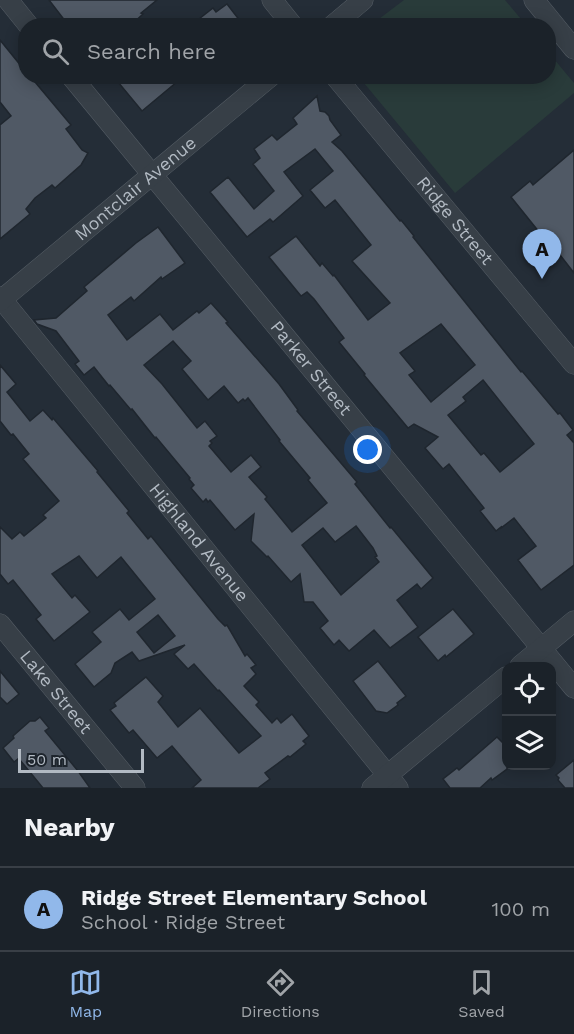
<!DOCTYPE html>
<html lang="en">
<head>
<meta charset="utf-8">
<style>
	:root { --surface:#1b2229; --page:#282f35; --text:#f1f3f6; --muted:#a0a4a8; --line:#393f46; --accent:#91b8ea }
	body { margin:0; font-family:"Work Sans",sans-serif; background:var(--page); color:var(--text) }
	.controls { position:absolute; right:18px; bottom:18px; display:grid; overflow:hidden; border-radius:12px; box-shadow:0 3px 15px #0003 }
	.controls button { width:54px; height:54px; display:grid; place-items:center; padding:0; border:0; border-bottom:2px solid var(--line); background:var(--surface); color:var(--text); font:30px sans-serif }
	.scale { position:absolute; left:18px; bottom:15px; width:126px; box-sizing:border-box; padding-left:6px; border:3px solid #b2bac3; border-top:0; font-size:16px; line-height:21px; white-space:nowrap; color:#b2bac3; -webkit-text-stroke:4px #1d242c; paint-order:stroke }
	.you { position:absolute; left:368px; top:450px; width:21px; height:21px; margin:-15px; border:4px solid #fff; border-radius:50%; background:#1a73e8; box-shadow:0 0 0 9px #1a73e833 }
	.badge { display:grid; place-items:center; width:39px; height:39px; border-radius:50%; background:var(--accent); color:#111; font-size:20px; font-weight:700 }
	.pin { position:absolute; translate:-50% -50px; filter:drop-shadow(0 2px 3px #0008) }
	.pin::after { content:''; position:absolute; top:32px; width:21px; height:18px; background:inherit; clip-path:polygon(0 0,100% 0,50% 100%) }
	.list { margin:0; padding:0; list-style:none }
	h2 { display:flex; justify-content:space-between; align-items:center; height:78px; margin:0; padding:0 24px; font-size:26px }
	h2 small { font-size:20px; font-weight:400; color:var(--muted) }
	.list li { display:grid; grid-template-columns:39px 1fr auto; gap:18px; align-items:center; box-sizing:border-box; height:84px; padding:0 24px; border-top:2px solid var(--line) }
	.list b { display:block; font-size:22px; white-space:nowrap }
	.list p { margin:0; font-size:20px; white-space:nowrap; color:var(--muted) }
	.list em { font-size:20px; font-style:normal; color:var(--muted) }
	.icon { flex:none; width:33px; height:33px; fill:none; stroke:currentColor; stroke-width:2; stroke-linecap:round; stroke-linejoin:round }
	.map { position:relative; flex:none; width:574px; height:788px; overflow:hidden }
	.search { position:absolute; background:var(--surface); box-shadow:0 3px 15px #0003; left:18px; right:18px; top:18px; height:66px; display:flex; align-items:center; gap:15px; box-sizing:border-box; padding:0 21px; border-radius:24px; color:var(--muted); font-size:22px }
	.sheet { height:162px; background:var(--surface) }
	nav { display:flex; justify-content:space-around; align-items:center; box-sizing:border-box; height:84px; border-top:2px solid var(--line); background:var(--surface); font-size:16px; color:var(--muted) }
	nav a { display:grid; justify-items:center; gap:3px }
	nav .on { color:var(--accent) }
	.map>svg:first-child { display:block }
	.grass { fill:#293b3a }
	.building { fill:#505965; stroke:#1f262e; stroke-width:1.5; fill-rule:evenodd }
	.lines { fill:none; stroke-linecap:round; stroke-linejoin:round }
	.minor-casing { stroke:#555d65; stroke-width:21 }
	.minor { stroke:#373f47; stroke-width:20 }
	.labels { text-anchor:middle; stroke-width:4.5; stroke-linejoin:round; paint-order:stroke }
	.street-label { font-size:18px; fill:#b2bac3; stroke:#1d242c }
</style>
</head>
<body>
<div class="map">
<svg width="574" height="788" viewBox="0 0 574 788">
	<rect width="100%" height="100%" fill="#242d37"/>
	<g class="grass">
		<path d="M404,0H505L526,25H371Z"/>
		<path d="M549,53L574,83V93L455,193L359,77L548,76Z"/>
	</g>
	<g class="building">
		<path d="M49,0H157L141,13L143,14L130,26H69Z"/>
		<path d="M227,4L244,26H190L213,8L216,12Z"/>
		<path d="M0,40L26,72V76H30L71,125L66,129L82,150L88,153L81,165L55,188L52,185L35,198L26,209L30,214L0,239V125L11,116L0,102Z"/>
		<path d="M113,76H184L142,111Z"/>
		<path d="M317,96L320,111L325,112L329,116L330,120L341,135L332,142L342,151L400,221L401,220L414,236L413,237L521,372L522,371L558,414L560,413L573,430L567,435L574,443V565L541,590L518,560L536,546L514,518L501,528V527L496,531L480,511L484,508L449,464L443,469L425,448L438,437L414,424L408,428L364,375L365,374L339,342L344,338L314,299L307,292L301,296L269,257L296,236L320,266L322,263L333,276L334,275L368,320L390,303L352,261L371,245L335,200L325,208L310,190L333,171L315,149L284,172L303,196L273,222L270,219L247,237L210,192L228,177L254,209L274,191L253,164L260,158L254,149L272,135L277,140L297,124L293,118ZM441,324L475,365L431,402L409,375L415,371L400,353ZM483,380L534,444L500,472L484,453L481,455L448,415L466,401L463,397Z"/>
		<path d="M574,150V273L557,251L556,253L511,197L530,181L533,185Z"/>
		<path d="M158,227L185,263L162,279L161,277L134,301L131,297L108,315L127,340L160,314L173,330L197,311L199,313L211,303L228,322L226,323L279,384L298,410L297,411L357,482L355,484L390,528L391,527L433,578L421,589L417,584L397,600L418,627L390,648L374,630L349,651L339,640L334,645L320,628L328,621L313,602H304L300,574L291,582L268,556L267,557L251,541L254,514L235,530L210,500L208,502L206,499L203,502L191,488L194,485L189,479L190,478L156,437L155,438L132,409L131,410L110,385L109,386L94,367L84,375L75,364L79,361L56,331L37,324L34,320L56,318L87,291L84,287L136,243ZM173,341L191,361L182,369L208,400L224,386L238,403L243,399L245,401L248,398L280,440L279,441L310,478L308,480L327,503L292,532L265,499L267,497L249,477L261,467L251,455L231,472L209,446L212,443L210,441L217,436L205,421L197,428L162,384L144,365ZM356,526L373,548L377,556L375,557L379,562L341,595L302,545L323,528L335,542Z"/>
		<path d="M0,365L16,384L7,392L30,421L43,410L52,420L53,418L98,471L97,472L129,511L127,513L148,539L151,536L218,619L225,626L227,625L245,656L247,654L256,665L251,668L256,674L244,686L259,702L256,705L272,723L277,718L281,723L292,714L309,736L303,741L306,744L290,757L288,756L265,773L270,779L258,788H192L201,780L172,746L157,758L133,730L129,733L110,710L116,706L114,703L146,677L163,696L158,702L178,727L200,708L239,753L261,736L219,690L218,691L194,664L188,669L174,654L185,645L139,661L132,652L115,663L111,673L94,687L75,664L101,642L92,632L120,609L129,620L155,599L121,557L97,578L79,556L52,574L72,598L75,595L90,612L54,641L36,619L41,615L13,580L8,584L0,574V527L12,539L20,532L24,536L46,518L43,515L59,501L23,459L29,454L13,434L11,435L0,421ZM158,615L175,636L154,653L137,632Z"/>
		<path d="M453,609L474,634L446,657L445,655L438,661L418,637Z"/>
		<path d="M378,661L406,696L397,703L398,705L387,713L376,711L353,681Z"/>
		<path d="M0,671L19,694L7,704L0,697Z"/>
		<path d="M40,717L49,728L45,731L78,771L90,788H43L20,760L19,761L18,759L14,762L3,748L14,738L13,736L30,721H35Z"/>
		<path d="M497,737L507,747V769L492,780L491,778L480,788H450L443,779L457,768L459,770Z"/>
		<path d="M574,760V788H565L558,780L559,778L556,775Z"/>
	</g>
	<g class="lines">
		<defs>
			<g id="minor">
				<path d="M8,0L29,26"/>
				<path d="M272,0L293,26"/>
				<path d="M534,0L574,49"/>
				<path d="M332,26L363,0"/>
				<path id="s1" d="M71,76L574,688"/>
				<path id="s2" d="M335,76L574,364"/>
				<path id="s3" d="M0,297L398,788"/>
				<path id="s4" d="M0,301L271,76"/>
				<path id="s5" d="M0,624L135,788"/>
				<path d="M520,666L574,621"/>
				<path d="M372,788L506,677"/>
			</g>
		</defs>
		<use href="#minor" class="minor-casing"/>
		<use href="#minor" class="minor"/>
	</g>
	<g class="labels">
		<g class="street-label">
			<text dy="6" stroke="none"><textPath href="#s4" startOffset="176">Montclair Avenue</textPath></text>
			<text dy="6" stroke="none"><textPath href="#s2" startOffset="188">Ridge Street</textPath></text>
			<text dy="6" stroke="none"><textPath href="#s1" startOffset="378">Parker Street</textPath></text>
			<text dy="6" stroke="none"><textPath href="#s3" startOffset="316">Highland Avenue</textPath></text>
			<text dy="6" stroke="none"><textPath href="#s5" startOffset="88">Lake Street</textPath></text>
		</g>
	</g>
</svg>
<div class="controls">
<button><svg class="icon" aria-label="locate" viewBox="0 0 24 24"><circle cx="12" cy="12" r="6"/><path d="M12 2v4M12 18v4M2 12h4M18 12h4"/></svg></button>
<button><svg class="icon" aria-label="layers" viewBox="0 0 24 24"><path d="M12 4l9 5-9 5-9-5zM3 14l9 5 9-5"/></svg></button>
</div>
<div class="scale">50 m</div>
<div class="you"></div>
<div class="pin badge" style="left:542px;top:279px">A</div>
<div class="search"><svg class="icon" aria-label="search" viewBox="0 0 24 24"><circle cx="10" cy="10" r="6"/><path d="M15 15l6 6"/></svg>Search here</div>
</div>
<section class="sheet">
<h2>Nearby<small></small></h2>
<ul class="list">
<li><span class="badge">A</span><div><b>Ridge Street Elementary School</b><p>School · Ridge Street</p></div><em>100 m</em></li>
</ul>
</section>
<nav>
<a class="on"><svg class="icon" aria-label="map" viewBox="0 0 24 24"><path d="M3 6l6-2 6 2 6-2v14l-6 2-6-2-6 2zM9 4v14M15 6v14"/></svg>Map</a>
<a><svg class="icon" aria-label="directions" viewBox="0 0 24 24"><path d="M12 3l9 9-9 9-9-9zM9 14v-3h6M13 9l2 2-2 2"/></svg>Directions</a>
<a><svg class="icon" aria-label="saved" viewBox="0 0 24 24"><path d="M7 4h10v16l-5-4-5 4z"/></svg>Saved</a>
</nav>
</body>
</html>
